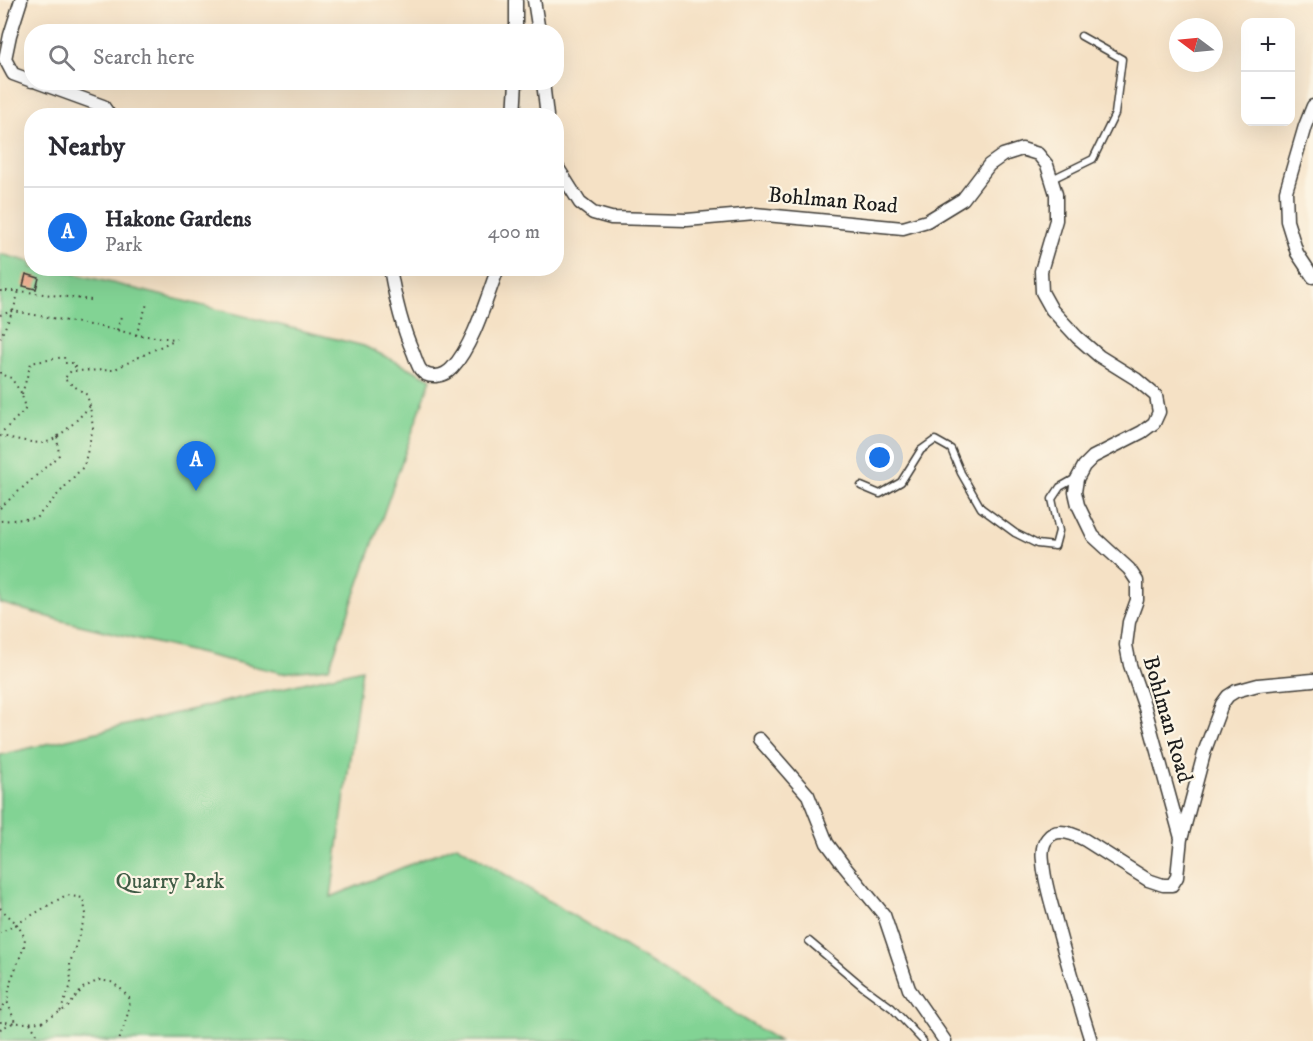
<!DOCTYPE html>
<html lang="en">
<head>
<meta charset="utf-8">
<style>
	:root { --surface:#fff; --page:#f2f2f3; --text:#2b2b33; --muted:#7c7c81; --line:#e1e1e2; --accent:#1a73e8 }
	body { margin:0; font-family:"IM FELL DW Pica",serif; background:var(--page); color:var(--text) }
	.controls { position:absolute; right:18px; top:18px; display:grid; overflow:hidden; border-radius:12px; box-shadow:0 6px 24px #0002 }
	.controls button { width:54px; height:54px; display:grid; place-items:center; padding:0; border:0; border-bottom:2px solid var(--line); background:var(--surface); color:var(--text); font:30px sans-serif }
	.compass { position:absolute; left:1169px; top:18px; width:54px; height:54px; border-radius:50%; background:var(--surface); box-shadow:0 6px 24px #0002; rotate:286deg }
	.you { position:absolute; left:880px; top:458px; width:21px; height:21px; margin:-15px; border:4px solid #fff; border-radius:50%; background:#1a73e8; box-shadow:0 0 0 9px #1a73e833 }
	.badge { display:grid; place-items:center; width:39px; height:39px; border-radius:50%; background:var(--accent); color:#fff; font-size:20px; font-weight:700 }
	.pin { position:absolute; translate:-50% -50px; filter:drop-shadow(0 2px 3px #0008) }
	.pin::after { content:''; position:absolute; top:32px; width:21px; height:18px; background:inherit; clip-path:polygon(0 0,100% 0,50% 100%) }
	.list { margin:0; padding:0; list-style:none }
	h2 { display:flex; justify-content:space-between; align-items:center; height:78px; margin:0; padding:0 24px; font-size:26px }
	h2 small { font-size:20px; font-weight:400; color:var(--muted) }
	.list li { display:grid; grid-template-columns:39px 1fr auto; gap:18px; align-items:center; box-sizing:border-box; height:90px; padding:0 24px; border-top:2px solid var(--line) }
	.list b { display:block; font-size:22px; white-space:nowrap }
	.list p { margin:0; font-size:20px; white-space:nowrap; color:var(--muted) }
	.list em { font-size:20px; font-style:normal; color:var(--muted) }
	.icon { flex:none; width:33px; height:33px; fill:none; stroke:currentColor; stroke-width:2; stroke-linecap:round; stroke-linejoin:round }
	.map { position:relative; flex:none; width:1313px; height:1041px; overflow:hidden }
	.search { position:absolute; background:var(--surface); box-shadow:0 6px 24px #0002; left:24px; top:24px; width:540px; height:66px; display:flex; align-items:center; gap:15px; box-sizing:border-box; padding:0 21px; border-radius:24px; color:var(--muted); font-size:22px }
	.panel { position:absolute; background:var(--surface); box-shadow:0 6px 24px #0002; left:24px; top:108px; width:540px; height:168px; border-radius:24px }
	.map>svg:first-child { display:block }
	.green { fill:#82d394; stroke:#4f7858; stroke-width:1.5 }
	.building { fill:#ec9c7b }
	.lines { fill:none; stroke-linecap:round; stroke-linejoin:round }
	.service-casing { stroke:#3d3a35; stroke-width:9 }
	.minor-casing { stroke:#3d3a35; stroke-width:15 }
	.path { stroke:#3d3a35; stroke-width:2; stroke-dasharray:1.5 4.5; stroke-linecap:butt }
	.service { stroke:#fff; stroke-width:6 }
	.minor { stroke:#fff; stroke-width:12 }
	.labels { text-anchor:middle; stroke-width:4.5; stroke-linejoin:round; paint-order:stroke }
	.street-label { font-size:22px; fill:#1c1c1c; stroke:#fcf5e5 }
	.park-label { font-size:22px; fill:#405c46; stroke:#fcf5e5 }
</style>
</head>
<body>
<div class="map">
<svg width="1313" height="1041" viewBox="0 0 1313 1041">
	<rect width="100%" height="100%" fill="#fcf5e5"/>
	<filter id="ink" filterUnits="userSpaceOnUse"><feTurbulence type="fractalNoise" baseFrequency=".0167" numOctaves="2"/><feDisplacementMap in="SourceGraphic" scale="12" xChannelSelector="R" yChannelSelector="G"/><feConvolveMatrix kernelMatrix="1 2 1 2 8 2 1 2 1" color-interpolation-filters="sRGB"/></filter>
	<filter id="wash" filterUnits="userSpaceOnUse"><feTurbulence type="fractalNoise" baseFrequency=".008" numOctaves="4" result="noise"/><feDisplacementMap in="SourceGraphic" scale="24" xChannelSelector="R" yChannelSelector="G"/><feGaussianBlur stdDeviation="1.35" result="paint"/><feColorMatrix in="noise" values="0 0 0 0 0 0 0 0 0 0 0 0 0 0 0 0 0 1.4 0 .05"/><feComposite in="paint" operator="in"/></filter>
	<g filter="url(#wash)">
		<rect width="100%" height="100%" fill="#f5e1c5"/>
		<g class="green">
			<path d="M0,254L31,262L32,268L56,269L364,346L431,379L329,668L282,673L63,621L0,603Z"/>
			<path d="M362,669L331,897L457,845L779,1041H0V755Z"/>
		</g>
		<g id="blocks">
			<path class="building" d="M26,274L39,278L36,289L23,286Z"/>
		</g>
	</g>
	<g filter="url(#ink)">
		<use href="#blocks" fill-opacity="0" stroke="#3d3a35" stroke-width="1.5"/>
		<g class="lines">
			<defs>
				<g id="service">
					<path d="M1052,179L1093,159L1115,114L1122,59L1081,36"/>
					<path d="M861,486L880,494L901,482L921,450L935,440L951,449L961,473L981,508L1015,533L1037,544L1055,546L1059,531L1052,499L1060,487L1076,478"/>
					<path d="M809,941L862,986L892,1008L923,1041"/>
				</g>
				<g id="minor">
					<path d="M21,0L10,35L5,59L13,74L32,81"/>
					<path d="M516,0V32"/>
					<path d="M534,0L539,32"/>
					<path d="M37,82L103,106L110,116"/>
					<path d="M543,82L547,116"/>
					<path d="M1313,106L1305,126L1286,191L1287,221L1297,253L1313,277"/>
					<path d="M514,116L516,82"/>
					<path d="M556,165L580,203L593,213L611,218L687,220L755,214L903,228L927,221L963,199L989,165L1003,155L1022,149L1038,154L1047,165L1056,194V220L1041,271L1042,292L1052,310L1077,337L1099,356L1136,379L1156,396L1159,412L1154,423L1142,432L1093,457L1084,466L1077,479L1075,492L1078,505L1093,536L1129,569L1137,581V600L1129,622L1126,645L1130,665L1145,708L1181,838L1177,877L1172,885H1163L1148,880L1085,840C1074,834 1056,826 1047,839C1042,845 1042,854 1043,861C1044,883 1052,904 1057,925C1067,964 1079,1002 1091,1041"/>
					<path d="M390,268C395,298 401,325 413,352C415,357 417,364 420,369C428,380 444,377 452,368C473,346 487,297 498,268"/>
					<path d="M759,739L808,795L827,843L844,866L884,915L909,989L945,1041"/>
					<path d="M1182,836L1205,750L1222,704L1228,696L1236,691L1258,685L1313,680"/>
				</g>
			</defs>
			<use href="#service" class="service-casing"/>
			<use href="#minor" class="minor-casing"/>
			<g class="path">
				<path d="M0,291H19L91,300"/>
				<path d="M0,315L13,311L117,330L136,335L176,339"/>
				<path d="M117,330L122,313"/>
				<path d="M136,335L147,304"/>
				<path d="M0,338L13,311L19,291"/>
				<path d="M0,372V374L11,378L22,394L25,410L0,434"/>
				<path d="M22,394L31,363L64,357L65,363H74L76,371"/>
				<path d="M90,406L87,395L64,379L71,371L113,370L176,339"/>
				<path d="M0,436C12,438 31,443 42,443C57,442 80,417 90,406L93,428L84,466L36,518L0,521"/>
				<path d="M0,508L59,455L57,436"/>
				<path d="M0,908L17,924L0,933"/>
				<path d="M0,1011L7,1001"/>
				<path d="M0,1022L22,1023L42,1022L68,1007L83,988L99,980L111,982L120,988L130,999L128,1013L119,1041"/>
				<path d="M30,1023L41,1041"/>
				<path d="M0,1029L15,1022L7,1001L11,980L24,947L25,938L17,924L66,895L83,898L86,914L70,963L71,985L60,1012"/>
			</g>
			<use href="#service" class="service"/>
			<use href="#minor" class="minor"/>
		</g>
	</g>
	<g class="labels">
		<g class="street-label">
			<text transform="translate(833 199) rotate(5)" y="8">Bohlman Road</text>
			<text transform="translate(1169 719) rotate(74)" y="8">Bohlman Road</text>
		</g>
		<g class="park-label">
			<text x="170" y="888">Quarry Park</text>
		</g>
	</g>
</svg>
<div class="controls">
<button>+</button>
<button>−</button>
</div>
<svg class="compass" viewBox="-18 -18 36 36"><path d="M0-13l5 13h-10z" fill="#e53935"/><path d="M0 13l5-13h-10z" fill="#7c7c81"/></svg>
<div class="you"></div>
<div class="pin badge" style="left:196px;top:491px">A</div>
<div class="search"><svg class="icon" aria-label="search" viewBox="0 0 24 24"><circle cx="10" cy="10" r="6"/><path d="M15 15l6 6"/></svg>Search here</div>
<section class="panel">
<h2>Nearby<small></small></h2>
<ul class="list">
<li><span class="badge">A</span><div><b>Hakone Gardens</b><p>Park</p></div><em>400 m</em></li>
</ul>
</section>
</div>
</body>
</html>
